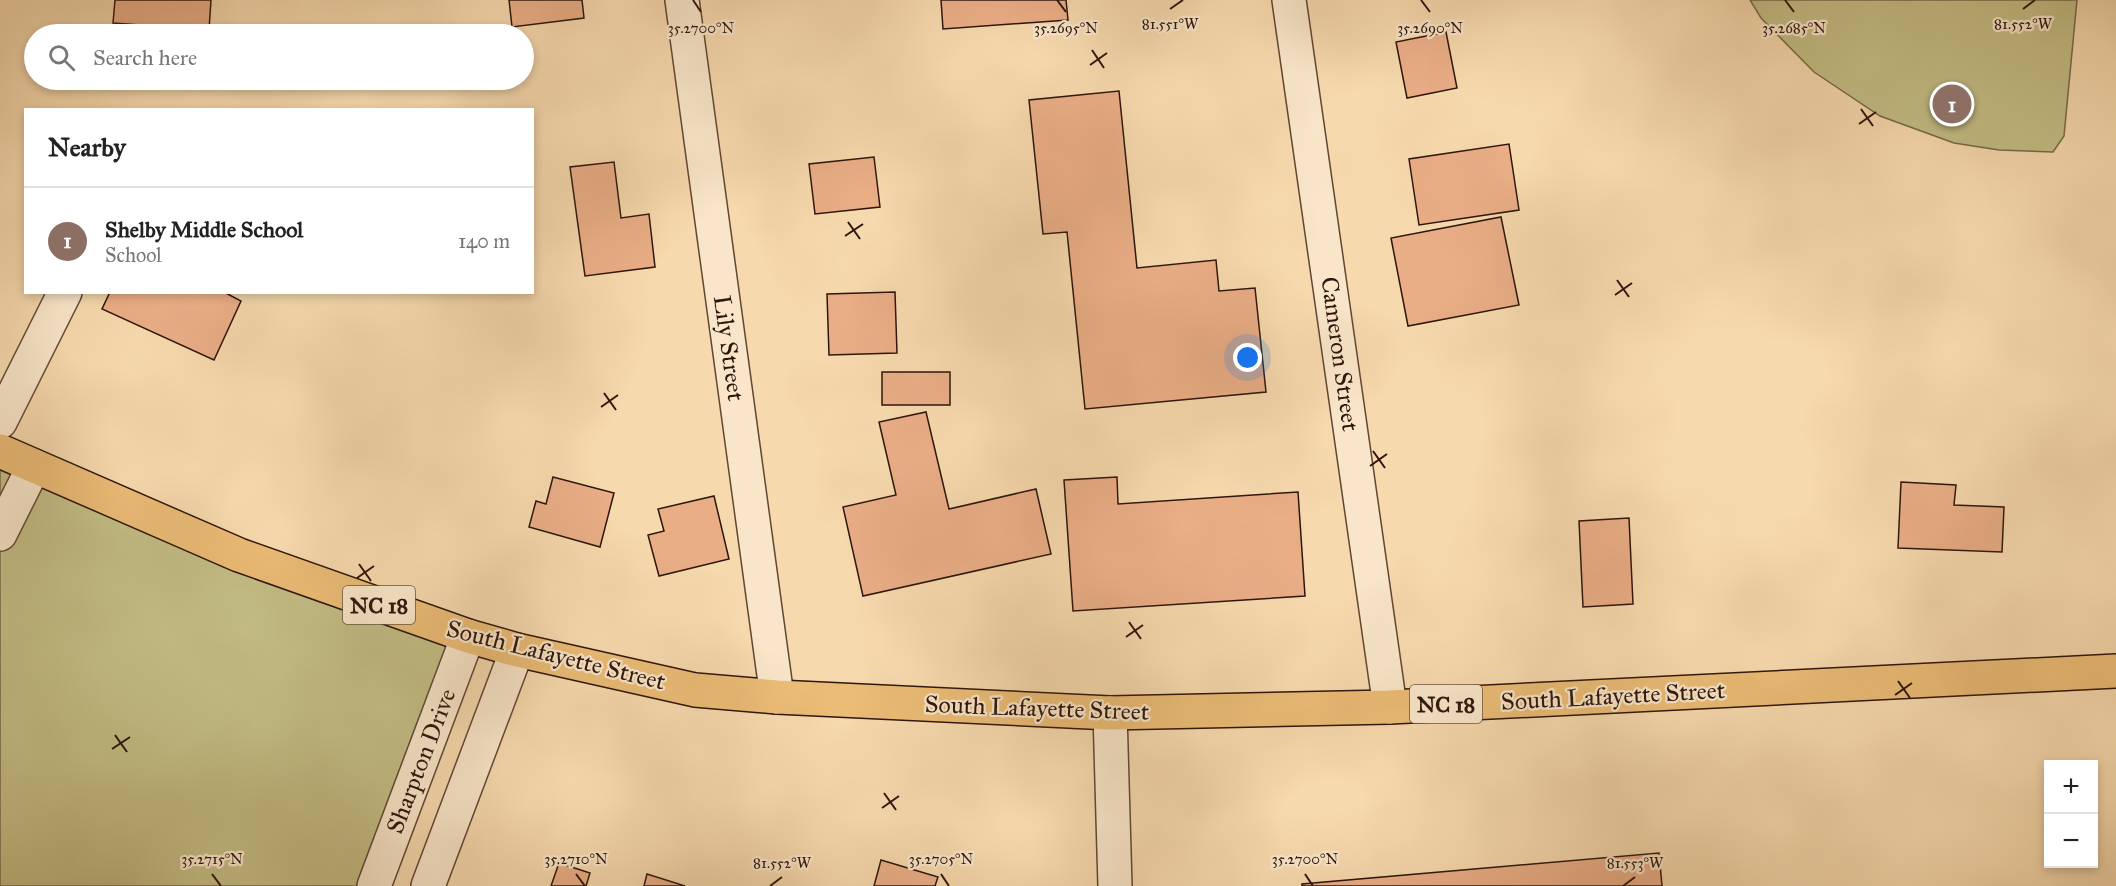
<!DOCTYPE html>
<html lang="en">
<head>
<meta charset="utf-8">
<style>
	:root { --surface:#fff; --page:#f2f2f2; --text:#222; --muted:#767676; --line:#e0e0e0; --accent:#8f2418 }
	body { margin:0; font-family:"IM FELL Great Primer",serif; background:var(--page); color:var(--text) }
	.controls { position:absolute; right:18px; bottom:18px; display:grid; overflow:hidden; border-radius:0px; box-shadow:0 3px 9px #0003 }
	.controls button { width:54px; height:54px; display:grid; place-items:center; padding:0; border:0; border-bottom:2px solid var(--line); background:var(--surface); color:var(--text); font:30px sans-serif }
	.you { position:absolute; left:1248px; top:358px; width:21px; height:21px; margin:-15px; border:4px solid #fff; border-radius:50%; background:#1a73e8; box-shadow:0 0 0 9px #1a73e833 }
	.badge { display:grid; place-items:center; width:39px; height:39px; border-radius:50%; background:var(--accent); color:#fff; font-size:20px; font-weight:700 }
	.pin { position:absolute; translate:-50% -50%; border:3px solid #fff; box-shadow:0 2px 6px #0006 }
	.list { margin:0; padding:0; list-style:none }
	h2 { display:flex; justify-content:space-between; align-items:center; height:78px; margin:0; padding:0 24px; font-size:26px }
	h2 small { font-size:20px; font-weight:400; color:var(--muted) }
	.list li { display:grid; grid-template-columns:39px 1fr auto; gap:18px; align-items:center; box-sizing:border-box; height:108px; padding:0 24px; border-top:2px solid var(--line) }
	.list b { display:block; font-size:22px; white-space:nowrap }
	.list p { margin:0; font-size:20px; white-space:nowrap; color:var(--muted) }
	.list em { font-size:20px; font-style:normal; color:var(--muted) }
	.icon { flex:none; width:33px; height:33px; fill:none; stroke:currentColor; stroke-width:2; stroke-linecap:round; stroke-linejoin:round }
	.map { position:relative; flex:none; width:2116px; height:886px; overflow:hidden }
	.search { position:absolute; background:var(--surface); box-shadow:0 3px 9px #0003; left:24px; top:24px; width:510px; height:66px; display:flex; align-items:center; gap:15px; box-sizing:border-box; padding:0 21px; border-radius:33px; color:var(--muted); font-size:22px }
	.panel { position:absolute; background:var(--surface); box-shadow:0 3px 9px #0003; left:24px; top:108px; width:510px; height:186px; border-radius:0px }
	.map>svg:first-child { display:block }
	.green { fill:#c3bd85; stroke:#786948; stroke-width:1.5 }
	.building { fill:#eaae87; stroke:#2e150b; stroke-width:1.5 }
	.lines { fill:none; stroke-linecap:round; stroke-linejoin:round }
	.minor-casing { stroke:#604634; stroke-width:36 }
	.major-casing { stroke:#2e150b; stroke-width:36 }
	.minor { stroke:#f9e6ca; stroke-width:33 }
	.major { stroke:#ebbc76; stroke-width:33 }
	.ticks { fill:none; stroke:#2e150b; stroke-width:2 }
	.labels { text-anchor:middle; stroke-width:4.5; stroke-linejoin:round; paint-order:stroke }
	.shield { fill:#f9e6ca; stroke:#6b5444; stroke-width:1.5 }
	.shield-label { font-size:22px; font-weight:bold; fill:#2e150b }
	.street-label { font-size:24px; fill:#2e150b; stroke:#f9e6ca }
	.ticks-label { font-size:15px; text-anchor:middle; fill:#2e150b; stroke:#f9e6ca; stroke-width:4.5; stroke-linejoin:round; paint-order:stroke }
</style>
</head>
<body>
<div class="map">
<svg width="2116" height="886" viewBox="0 0 2116 886">
	<rect width="100%" height="100%" fill="#f6d9ad"/>
	<filter id="stains"><feTurbulence type="fractalNoise" baseFrequency=".00333" numOctaves="4"/><feColorMatrix values="0 0 0 0 .2 0 0 0 0 .09 0 0 0 0 .02 0 0 0 .5 -.17"/></filter>
	<radialGradient id="worn" r=".72"><stop offset=".6" stop-color="#630" stop-opacity="0"/><stop offset="1" stop-color="#630" stop-opacity=".3"/></radialGradient>
	<g class="green">
		<path d="M1750,0H2077L2064,136L2053,152L1999,150L1954,143L1880,116L1814,72L1761,18Z"/>
		<path d="M0,451L468,636L374,886H0Z"/>
	</g>
	<g class="building">
		<path d="M115,0H211L209,30L113,23Z"/>
		<path d="M509,0H582L584,18L512,27Z"/>
		<path d="M941,0H1066L1068,20L943,29Z"/>
		<path d="M1446,32L1457,88L1407,98L1396,42Z"/>
		<path d="M1119,91L1137,268L1216,260L1219,291L1255,288L1266,392L1085,409L1067,232L1043,234L1029,100Z"/>
		<path d="M1509,144L1519,210L1419,225L1409,159Z"/>
		<path d="M874,157L880,207L815,214L809,164Z"/>
		<path d="M614,162L621,218L649,214L655,267L585,276L570,167Z"/>
		<path d="M1501,217L1519,305L1408,326L1391,238Z"/>
		<path d="M110,292H224L241,301L214,360L102,309Z"/>
		<path d="M895,292L897,353L829,355L827,294Z"/>
		<rect x="882" y="372" width="68" height="33"/>
		<path d="M926,412L949,509L1036,489L1051,554L863,596L843,507L896,495L879,422Z"/>
		<path d="M553,477L614,493L600,547L529,527L536,501L546,504Z"/>
		<path d="M1117,477L1118,504L1298,492L1305,596L1073,611L1064,480Z"/>
		<path d="M1901,482L1956,485L1954,505L2004,507L2002,552L1898,548Z"/>
		<path d="M714,496L729,559L659,576L648,535L664,531L658,509Z"/>
		<path d="M1629,518L1633,604L1583,607L1579,521Z"/>
		<path d="M1659,853L1662,886H1302V884Z"/>
		<path d="M881,860L938,877L935,886H874Z"/>
		<path d="M559,863L590,873L586,886H551Z"/>
		<path d="M647,874L685,886H644Z"/>
	</g>
	<g class="lines">
		<defs>
			<g id="minor">
				<path d="M682,0L777,697"/>
				<path d="M1289,0L1390,707"/>
				<path d="M0,422L65,292"/>
				<path d="M0,534L34,466"/>
				<path d="M1110,713L1115,886"/>
				<path d="M374,886L468,636"/>
				<path d="M428,886L517,650"/>
			</g>
			<path id="major" d="M0,451L239,555L468,636L517,650L695,690L777,697L1110,713L1390,707L2116,671"/>
		</defs>
		<use href="#minor" class="minor-casing"/>
		<use href="#major" class="major-casing"/>
		<use href="#minor" class="minor"/>
		<use href="#major" class="major"/>
	</g>
	<path class="ticks" d="M693,0L701,12M1057,0L1066,12M1421,0L1430,12M1785,0L1794,12M1170,9L1183,0M2023,9L2035,0M1092,50L1104,68M1090,65L1107,53M1861,109L1873,126M1859,124L1876,112M848,222L860,239M845,236L863,224M1617,280L1629,297M1615,295L1632,283M604,393L616,410M601,407L618,395M1373,451L1385,468M1370,466L1387,454M359,564L371,581M357,578L374,566M1129,622L1141,639M1126,637L1143,625M1898,681L1910,698M1895,695L1912,683M115,735L127,752M112,749L130,737M884,793L896,810M882,808L899,796M212,874L221,886M576,874L585,886M941,874L949,886M1305,874L1313,886M770,886L782,877M1623,886L1635,877"/>
	<g class="labels">
		<g class="shield">
			<rect x="343" y="586" width="72" height="38" rx="4.5"/>
			<rect x="1410" y="685" width="72" height="38" rx="4.5"/>
		</g>
		<g class="shield-label">
			<text x="379" y="613">NC 18</text>
			<text x="1446" y="712">NC 18</text>
		</g>
		<g class="street-label">
			<text transform="translate(729 348) rotate(82)" y="8">Lily Street</text>
			<text transform="translate(1340 354) rotate(82)" y="8">Cameron Street</text>
			<text transform="translate(556 655) rotate(14)" y="8">South Lafayette Street</text>
			<text transform="translate(1613 696) rotate(-3)" y="8">South Lafayette Street</text>
			<text transform="translate(1037 708) rotate(2)" y="8">South Lafayette Street</text>
			<text transform="translate(421 761) rotate(-69)" y="8">Sharpton Drive</text>
		</g>
	</g>
	<g class="ticks-label">
		<text x="2023" y="29">81.552°W</text>
		<text x="1170" y="29">81.551°W</text>
		<text x="1066" y="33">35.2695°N</text>
		<text x="701" y="33">35.2700°N</text>
		<text x="1430" y="33">35.2690°N</text>
		<text x="1794" y="33">35.2685°N</text>
		<text x="212" y="864">35.2715°N</text>
		<text x="576" y="864">35.2710°N</text>
		<text x="941" y="864">35.2705°N</text>
		<text x="1305" y="864">35.2700°N</text>
		<text x="782" y="868">81.552°W</text>
		<text x="1635" y="868">81.553°W</text>
	</g>
	<rect width="100%" height="100%" filter="url(#stains)"/>
	<rect width="100%" height="100%" fill="url(#worn)"/>
</svg>
<div class="controls">
<button>+</button>
<button>−</button>
</div>
<div class="you"></div>
<div class="pin badge" style="left:1952px;top:104px;background:#8d6e63">1</div>
<div class="search"><svg class="icon" aria-label="search" viewBox="0 0 24 24"><circle cx="10" cy="10" r="6"/><path d="M15 15l6 6"/></svg>Search here</div>
<section class="panel">
<h2>Nearby<small></small></h2>
<ul class="list">
<li><span class="badge" style="background:#8d6e63">1</span><div><b>Shelby Middle School</b><p>School</p></div><em>140 m</em></li>
</ul>
</section>
</div>
</body>
</html>
